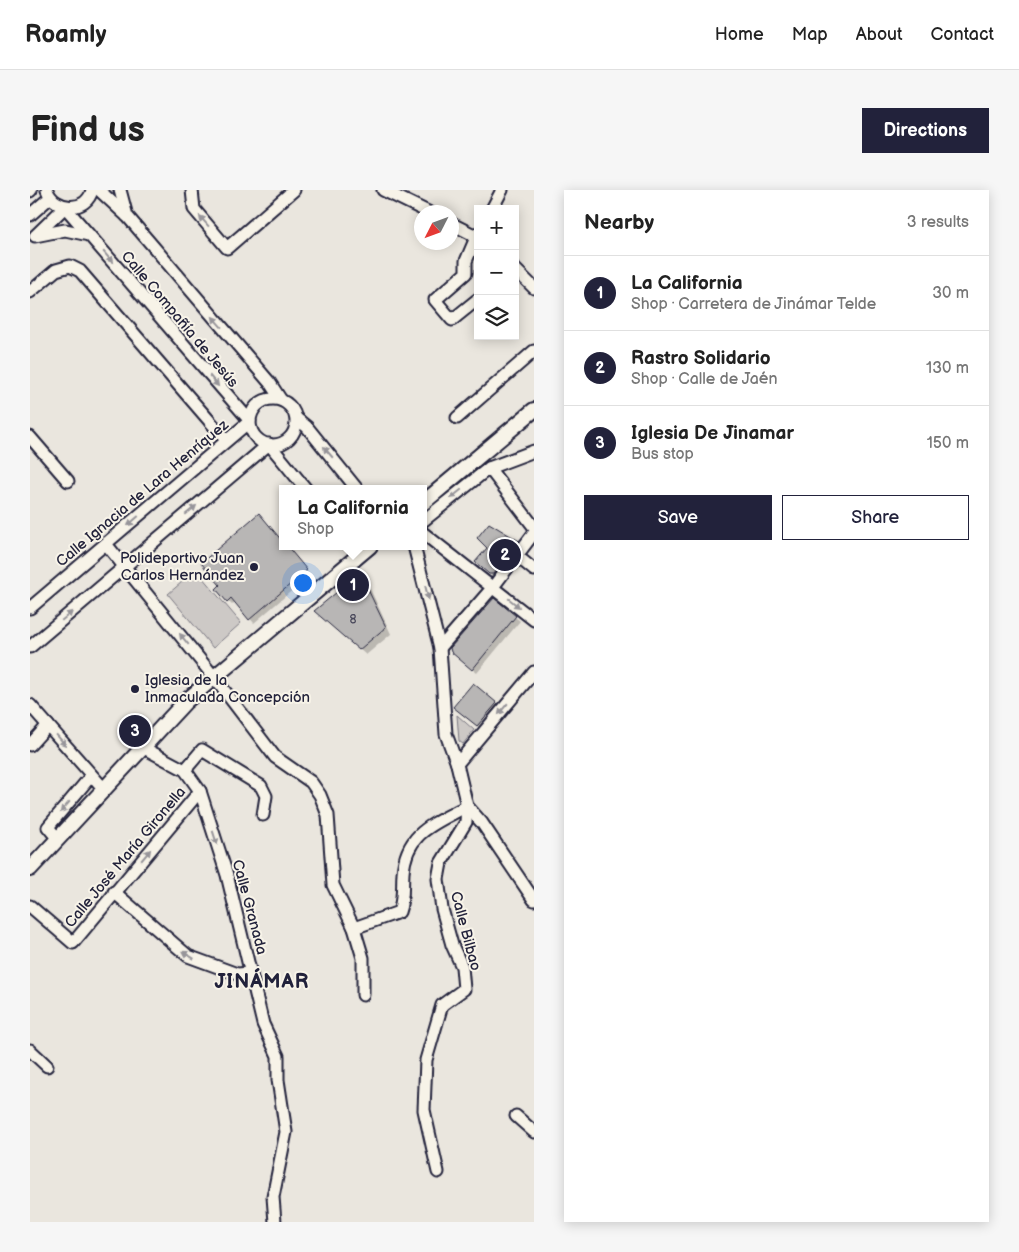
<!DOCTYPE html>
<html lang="en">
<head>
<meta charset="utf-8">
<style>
	:root { --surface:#fff; --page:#f6f6f6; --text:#222; --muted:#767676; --line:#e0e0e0; --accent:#22223b }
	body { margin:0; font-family:"Balsamiq Sans",sans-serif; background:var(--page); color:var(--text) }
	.controls { position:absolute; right:15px; top:15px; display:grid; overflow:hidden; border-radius:0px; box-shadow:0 2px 12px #0003 }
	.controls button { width:45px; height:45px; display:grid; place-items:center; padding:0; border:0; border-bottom:1px solid var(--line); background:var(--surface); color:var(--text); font:25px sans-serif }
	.compass { position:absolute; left:384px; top:15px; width:45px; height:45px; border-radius:50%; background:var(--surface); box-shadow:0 2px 12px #0003; rotate:228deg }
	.you { position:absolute; left:272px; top:392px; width:18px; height:18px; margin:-12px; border:4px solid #fff; border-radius:50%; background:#1a73e8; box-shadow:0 0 0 8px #1a73e833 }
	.badge { display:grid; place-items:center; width:32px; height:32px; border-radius:50%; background:var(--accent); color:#fff; font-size:16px; font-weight:700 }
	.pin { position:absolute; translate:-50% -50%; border:2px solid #fff; box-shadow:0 1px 5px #0006 }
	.popup { position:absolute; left:249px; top:295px; width:148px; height:65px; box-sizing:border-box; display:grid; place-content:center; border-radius:0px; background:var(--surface); filter:drop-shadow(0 1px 4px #0005); font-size:16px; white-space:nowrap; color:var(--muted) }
	.popup b { font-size:19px; color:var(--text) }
	.popup::after { content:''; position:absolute; left:50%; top:100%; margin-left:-10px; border:10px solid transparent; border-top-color:var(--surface) }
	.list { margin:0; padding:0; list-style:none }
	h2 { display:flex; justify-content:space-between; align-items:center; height:65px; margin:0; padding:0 20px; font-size:21px }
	h2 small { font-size:16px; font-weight:400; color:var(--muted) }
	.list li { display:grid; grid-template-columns:32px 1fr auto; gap:15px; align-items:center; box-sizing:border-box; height:75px; padding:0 20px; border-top:1px solid var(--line) }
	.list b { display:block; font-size:19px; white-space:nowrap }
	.list p { margin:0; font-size:16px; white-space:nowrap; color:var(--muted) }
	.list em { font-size:16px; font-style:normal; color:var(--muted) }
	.actions { display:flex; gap:10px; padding:15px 20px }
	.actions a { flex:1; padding:11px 0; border:1px solid var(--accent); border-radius:0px; text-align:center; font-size:18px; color:var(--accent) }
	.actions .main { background:var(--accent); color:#fff }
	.icon { flex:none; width:28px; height:28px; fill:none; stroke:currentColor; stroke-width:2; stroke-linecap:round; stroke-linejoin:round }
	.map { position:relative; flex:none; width:504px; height:1032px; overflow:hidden; border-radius:0px }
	header { display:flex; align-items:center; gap:30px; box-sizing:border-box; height:70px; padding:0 25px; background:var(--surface); border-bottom:1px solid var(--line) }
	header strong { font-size:24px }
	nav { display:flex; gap:28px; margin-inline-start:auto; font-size:18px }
	.intro { display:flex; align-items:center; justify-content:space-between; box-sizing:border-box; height:120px; padding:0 30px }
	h1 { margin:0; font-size:35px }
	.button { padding:12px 22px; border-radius:0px; background:var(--accent); color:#fff; font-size:18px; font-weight:700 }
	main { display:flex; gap:30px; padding:0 30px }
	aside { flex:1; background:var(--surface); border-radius:0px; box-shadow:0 2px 12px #0003 }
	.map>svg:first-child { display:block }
	.green { fill:#cdc9c6; stroke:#787680 }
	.shadow { fill:#0003 }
	.building { fill:#b8b6b5; stroke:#22223b }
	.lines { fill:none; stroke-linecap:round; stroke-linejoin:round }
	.minor-casing { stroke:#22223b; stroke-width:15 }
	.major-casing { stroke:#22223b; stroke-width:18 }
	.minor { stroke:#f7f3e8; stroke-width:11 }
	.major { stroke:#f7f3e8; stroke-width:14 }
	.oneway { fill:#97959a }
	.poi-dot { fill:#22223b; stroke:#f7f3e8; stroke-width:2 }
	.labels { text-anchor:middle; stroke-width:4; stroke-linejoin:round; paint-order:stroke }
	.number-label { font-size:12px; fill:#48475a }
	.street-label { font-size:15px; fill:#22223b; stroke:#f7f3e8 }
	.poi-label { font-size:15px; fill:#22223b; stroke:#f7f3e8; text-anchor:end }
	.district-label { font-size:20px; font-weight:bold; letter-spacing:1px; fill:#22223b; stroke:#f7f3e8 }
</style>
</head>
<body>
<header>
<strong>Roamly</strong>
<nav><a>Home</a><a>Map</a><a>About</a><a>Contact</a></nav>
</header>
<div class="intro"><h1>Find us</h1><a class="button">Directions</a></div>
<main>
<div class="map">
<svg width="504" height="1032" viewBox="0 0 504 1032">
	<rect width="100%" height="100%" fill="#eae6de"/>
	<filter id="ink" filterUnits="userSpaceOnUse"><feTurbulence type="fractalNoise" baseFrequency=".02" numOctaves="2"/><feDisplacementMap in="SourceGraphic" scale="10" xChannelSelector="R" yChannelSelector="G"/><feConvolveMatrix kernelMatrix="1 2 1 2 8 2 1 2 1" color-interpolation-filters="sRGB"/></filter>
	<g filter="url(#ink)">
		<g class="green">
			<path d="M166,380L211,433L183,458L138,404Z"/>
			<path d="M427,525L444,540L433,554L429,551Z"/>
		</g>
		<g class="shadow">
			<path d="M488,352L492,356L464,388L451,376Z"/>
			<path d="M253,356H256L280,385L224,433L205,412L202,415L198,411Z"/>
			<path d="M330,384L336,390L361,444L336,465L291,426Z"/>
			<path d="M485,427L490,431L447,483L426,466Z"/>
			<path d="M466,514L470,518L452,540L429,521Z"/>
		</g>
		<g class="building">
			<path d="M229,323L253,352V356H257L277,380L219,430L201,408L197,412L186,399L190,395L171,373Z"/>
			<path d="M459,333L489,351L463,384H459L445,372L457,358L447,348Z"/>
			<path d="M330,383L356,437L329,460L284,421Z"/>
			<path d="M464,408L486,426L442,480L421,462L420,458Z"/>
			<path d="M443,493L467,513L447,536L423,517Z"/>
		</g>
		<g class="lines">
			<defs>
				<g id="minor">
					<path d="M17,0C24,21 57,23 62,0"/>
					<path d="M69,0L98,27L240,193L251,210"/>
					<path d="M90,0L97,26"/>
					<path d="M162,0L164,19L197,58L264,0"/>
					<path d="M353,0L398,22"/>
					<path d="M0,1L1,0"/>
					<path d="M462,19L472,0"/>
					<path d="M0,25L16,11"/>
					<path d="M422,34L448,47"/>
					<path d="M448,43L436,71V83L405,110L422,130L448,109"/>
					<path d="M6,45L35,17"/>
					<path d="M5,46L35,40L59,45"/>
					<path d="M485,79L504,98"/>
					<path d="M0,102L26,80L40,76L50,81L196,250"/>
					<circle cx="243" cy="232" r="23"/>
					<path d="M266,228L277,237L327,299"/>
					<path d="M427,228L504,161"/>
					<path d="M0,247L38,291"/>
					<path d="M459,278L504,337"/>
					<path d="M393,331L459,278L504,261"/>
					<path d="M393,343L504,430"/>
					<path d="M76,354L184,487L245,567L281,592L290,605L298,625L303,695L324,738L333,768V805"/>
					<path d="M384,356L410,458L416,544L427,574L437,616L436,632L411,673L408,689L412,719L422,755L432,777L434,799L412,815L396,870L394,920L408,982"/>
					<path d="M487,366L504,380"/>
					<path d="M0,418L220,231L35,17"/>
					<path d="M0,457L239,254L276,299"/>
					<path d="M410,458L463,397L504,343"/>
					<path d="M0,515L74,599"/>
					<path d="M0,555L18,535"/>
					<path d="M112,557L155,580L170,601L197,685L233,834L248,866V890L256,942L243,1007L245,1032"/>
					<path d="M427,574L504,482"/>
					<path d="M155,580L172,560L231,596L236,606L233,625"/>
					<path d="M28,649L18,637L61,586"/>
					<path d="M84,702L158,766L207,784L221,783"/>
					<path d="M0,716L43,753L170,601"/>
					<path d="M324,738L369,722C374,708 372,697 373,683C376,642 404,634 437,616L452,633L504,710"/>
					<path d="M0,860L17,876"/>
					<path d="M486,926L504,942"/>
				</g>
				<g id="major">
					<path d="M393,313L504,220"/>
					<path d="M0,679L156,511L340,356"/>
				</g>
			</defs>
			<use href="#minor" class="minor-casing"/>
			<use href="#major" class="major-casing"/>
			<use href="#minor" class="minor"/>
			<use href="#major" class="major"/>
		</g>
		<defs><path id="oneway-solid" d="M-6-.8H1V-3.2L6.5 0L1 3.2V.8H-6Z" transform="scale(1.25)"/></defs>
		<g class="oneway">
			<use href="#oneway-solid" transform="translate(174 31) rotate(-131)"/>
			<use href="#oneway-solid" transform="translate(78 67) rotate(50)"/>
			<use href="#oneway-solid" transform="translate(187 132) rotate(-131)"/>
			<use href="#oneway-solid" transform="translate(184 191) rotate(50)"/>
			<use href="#oneway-solid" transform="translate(298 262) rotate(-130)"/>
			<use href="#oneway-solid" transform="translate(426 304) rotate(141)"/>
			<use href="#oneway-solid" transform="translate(161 320) rotate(-40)"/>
			<use href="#oneway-solid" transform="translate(103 331) rotate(139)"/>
			<use href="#oneway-solid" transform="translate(397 403) rotate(76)"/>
			<use href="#oneway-solid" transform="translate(484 413) rotate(39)"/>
			<use href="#oneway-solid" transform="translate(37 426) rotate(-40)"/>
			<use href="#oneway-solid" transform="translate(154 449) rotate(-129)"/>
			<use href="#oneway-solid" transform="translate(473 519) rotate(130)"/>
			<use href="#oneway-solid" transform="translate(31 550) rotate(49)"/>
			<use href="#oneway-solid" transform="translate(35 617) rotate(130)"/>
			<use href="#oneway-solid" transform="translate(185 648) rotate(72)"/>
			<use href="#oneway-solid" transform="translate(116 665) rotate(-50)"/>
			<use href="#oneway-solid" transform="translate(158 765) rotate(-149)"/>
		</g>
	</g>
	<g class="poi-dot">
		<circle cx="224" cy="377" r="5"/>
		<circle cx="105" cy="499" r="5"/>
	</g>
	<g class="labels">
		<g class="number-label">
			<text x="323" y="433">8</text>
		</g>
		<g class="street-label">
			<text transform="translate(150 129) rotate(50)" y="5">Calle Compañía de Jesús</text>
			<text transform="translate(112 303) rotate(-40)" y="5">Calle Ignacia de Lara Henríquez</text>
			<text transform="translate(95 667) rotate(-50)" y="5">Calle José María Gironella</text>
			<text transform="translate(220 717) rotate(75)" y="5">Calle Granada</text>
			<text transform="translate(436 741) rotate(75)" y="5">Calle Bilbao</text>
		</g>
		<g class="poi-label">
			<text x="214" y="373">Polideportivo Juan<tspan x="214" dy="17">Carlos Hernández</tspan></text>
			<text x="115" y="495" text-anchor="start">Iglesia de la<tspan x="115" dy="17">Inmaculada Concepción</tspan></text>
		</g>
		<g class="district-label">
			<text x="232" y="798">JINÁMAR</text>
		</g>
	</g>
</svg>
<div class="controls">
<button>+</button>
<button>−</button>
<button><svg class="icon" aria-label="layers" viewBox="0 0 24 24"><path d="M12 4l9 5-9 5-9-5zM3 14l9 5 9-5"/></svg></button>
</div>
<svg class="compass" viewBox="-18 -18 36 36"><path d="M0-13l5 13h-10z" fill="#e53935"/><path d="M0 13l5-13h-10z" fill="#767676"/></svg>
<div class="you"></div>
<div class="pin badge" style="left:323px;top:395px">1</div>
<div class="popup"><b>La California</b>Shop</div>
<div class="pin badge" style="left:475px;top:365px">2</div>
<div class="pin badge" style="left:105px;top:541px">3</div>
</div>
<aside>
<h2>Nearby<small>3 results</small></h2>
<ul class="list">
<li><span class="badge">1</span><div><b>La California</b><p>Shop · Carretera de Jinámar Telde</p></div><em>30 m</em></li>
<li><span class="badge">2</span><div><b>Rastro Solidario</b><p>Shop · Calle de Jaén</p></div><em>130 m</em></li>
<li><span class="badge">3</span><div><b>Iglesia De Jinamar</b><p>Bus stop</p></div><em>150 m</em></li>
</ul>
<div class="actions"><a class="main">Save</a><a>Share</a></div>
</aside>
</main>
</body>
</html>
